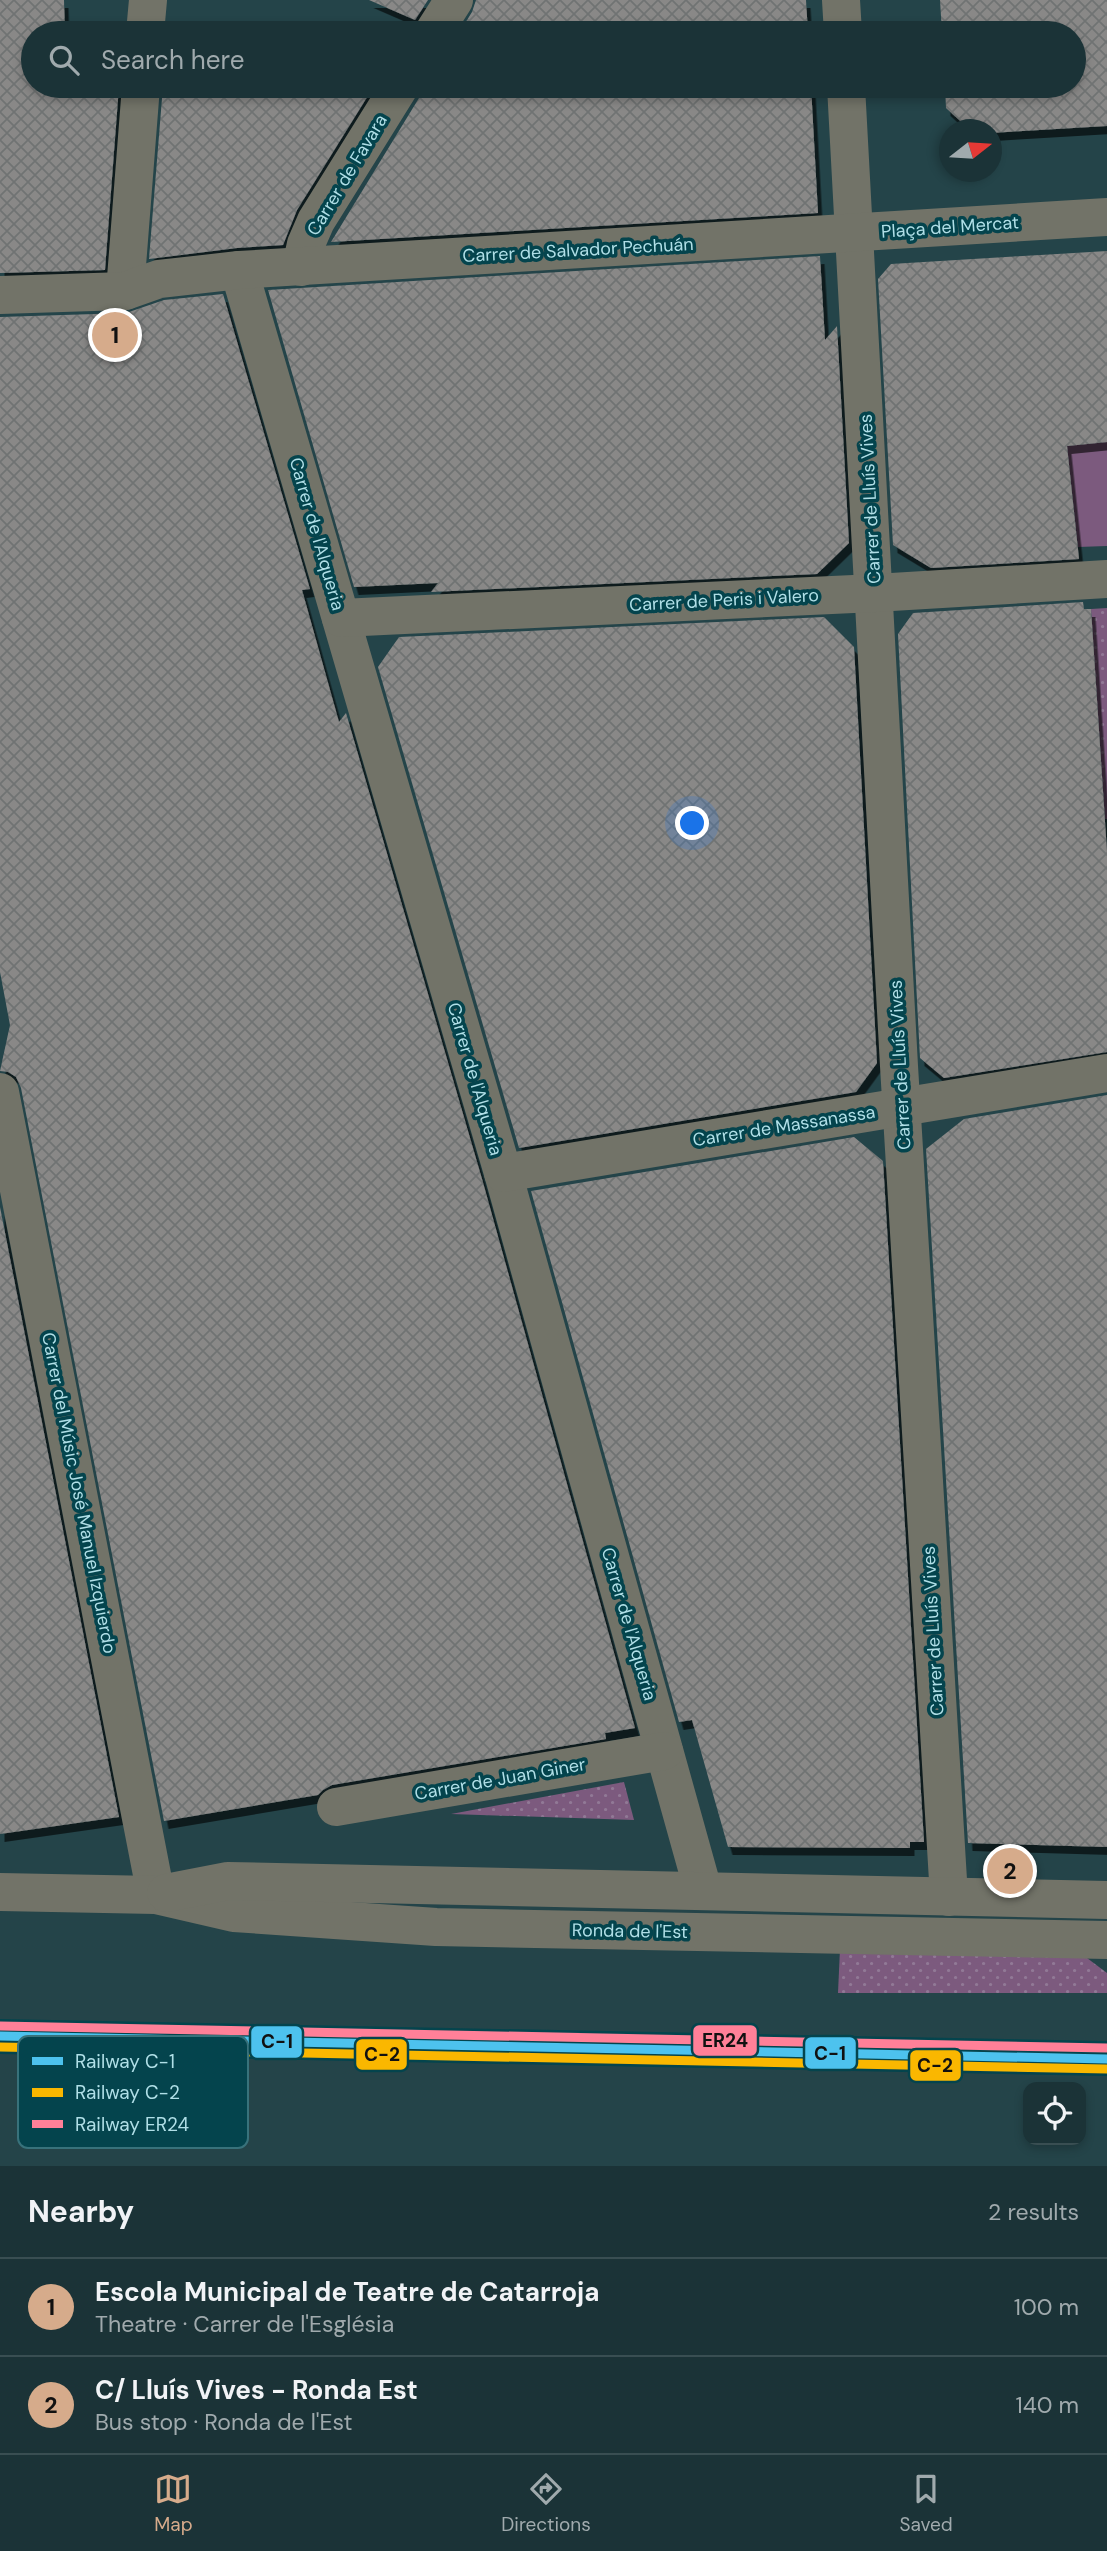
<!DOCTYPE html>
<html lang="en">
<head>
<meta charset="utf-8">
<style>
	:root { --surface:#1b3337; --page:#243b3f; --text:#f1f3f6; --muted:#a0aaad; --line:#394e52; --accent:#d6ab8b }
	body { margin:0; font-family:"DM Sans",sans-serif; background:var(--page); color:var(--text) }
	.controls { position:absolute; right:21px; bottom:21px; display:grid; overflow:hidden; border-radius:14px; box-shadow:0 4px 10px #0003 }
	.controls button { width:63px; height:63px; display:grid; place-items:center; padding:0; border:0; border-bottom:2px solid var(--line); background:var(--surface); color:var(--text); font:35px sans-serif }
	.compass { position:absolute; left:939px; top:119px; width:63px; height:63px; border-radius:50%; background:var(--surface); box-shadow:0 4px 10px #0003; rotate:73deg }
	.you { position:absolute; left:693px; top:824px; width:24px; height:24px; margin:-18px; border:5px solid #fff; border-radius:50%; background:#1a73e8; box-shadow:0 0 0 10px #1a73e833 }
	.badge { display:grid; place-items:center; width:46px; height:46px; border-radius:50%; background:var(--accent); color:#111; font-size:23px; font-weight:700 }
	.pin { position:absolute; translate:-50% -50%; border:4px solid #fff; box-shadow:0 2px 7px #0006 }
	.list { margin:0; padding:0; list-style:none }
	h2 { display:flex; justify-content:space-between; align-items:center; height:91px; margin:0; padding:0 28px; font-size:30px }
	h2 small { font-size:23px; font-weight:400; color:var(--muted) }
	.list li { display:grid; grid-template-columns:46px 1fr auto; gap:21px; align-items:center; box-sizing:border-box; height:98px; padding:0 28px; border-top:2px solid var(--line) }
	.list b { display:block; font-size:26px; white-space:nowrap }
	.list p { margin:0; font-size:23px; white-space:nowrap; color:var(--muted) }
	.list em { font-size:23px; font-style:normal; color:var(--muted) }
	.icon { flex:none; width:38px; height:38px; fill:none; stroke:currentColor; stroke-width:2; stroke-linecap:round; stroke-linejoin:round }
	.map { position:relative; flex:none; width:1107px; height:2166px; overflow:hidden }
	.search { position:absolute; background:var(--surface); box-shadow:0 4px 10px #0003; left:21px; right:21px; top:21px; height:77px; display:flex; align-items:center; gap:18px; box-sizing:border-box; padding:0 24px; border-radius:38px; color:var(--muted); font-size:26px }
	.sheet { height:287px; background:var(--surface) }
	nav { display:flex; justify-content:space-around; align-items:center; box-sizing:border-box; height:98px; border-top:2px solid var(--line); background:var(--surface); font-size:19px; color:var(--muted) }
	nav a { display:grid; justify-items:center; gap:4px }
	nav .on { color:var(--accent) }
	.map>svg:first-child { display:block }
	.grass { fill:url(#grass-dots) }
	.green { fill:#7c5a7e }
	.building { fill:url(#building-cross-hatch); filter:url(#shadow) }
	.lines { fill:none; stroke-linecap:round; stroke-linejoin:round }
	.street { stroke:#727368; stroke-width:38 }
	.rail-1-casing { stroke:#04444d; stroke-width:14 }
	.rail-2-casing { stroke:#04444d; stroke-width:14 }
	.rail-3-casing { stroke:#04444d; stroke-width:14 }
	.rail-1 { stroke:#4dc2ee; stroke-width:9 }
	.rail-2 { stroke:#fab700; stroke-width:9 }
	.rail-3 { stroke:#ff8098; stroke-width:9 }
	.labels { text-anchor:middle; stroke-width:7; stroke-linejoin:round; paint-order:stroke }
	.street-label { font-size:18px; fill:#b0dfe7; stroke:#04444d }
	.key { fill:#04444d; stroke:#38727b; stroke-width:2 }
	.key-label { font-size:19px; fill:#b0dfe7 }
	.line-badge { stroke:#04444d; stroke-width:2.5 }
	.pale-badge-label { font-size:19px; text-anchor:middle; font-weight:bold; fill:#111 }
</style>
</head>
<body>
<div class="map">
<svg width="1107" height="2166" viewBox="0 0 1107 2166">
	<defs>
		<pattern id="grass-dots" width="8" height="8" patternUnits="userSpaceOnUse" patternTransform="scale(1.75)"><rect width="8" height="8" fill="#7c5a7e"/><path d="M2 2h.1M6 6h.1" fill="none" stroke="#917996" stroke-width="1.8" stroke-linecap="round"/></pattern>
		<pattern id="building-cross-hatch" width="8" height="8" patternUnits="userSpaceOnUse" patternTransform="scale(1.75)"><rect width="8" height="8" fill="#898887"/><path d="M0 0l8 8M0 8l8-8" fill="none" stroke="#707373"/></pattern>
		<filter id="shadow"><feDropShadow dx="4.5" dy="8" stdDeviation="0" flood-color="#0009"/></filter>
	</defs>
	<rect width="100%" height="100%" fill="#244449"/>
	<g class="grass">
		<path d="M1107,608V819H1105L1091,609Z"/>
		<path d="M624,1782L634,1820L451,1814Z"/>
		<path d="M840,1949L1083,1955L1107,1973V1993H838Z"/>
	</g>
	<path class="green" d="M1107,442V546L1078,547L1067,446Z"/>
	<g class="building">
		<path d="M0,0H64L65,33H33V86H119L105,270L0,273Z"/>
		<path d="M369,0H428L415,20Z"/>
		<path d="M476,0H806L808,33H459L472,12Z"/>
		<path d="M940,0H1107V126L991,133V130H970L946,108L945,86H1074V33H942Z"/>
		<path d="M163,86H374L297,210L283,245L237,248L149,259Z"/>
		<path d="M422,86H811L818,213L331,242L419,98Z"/>
		<path d="M1107,251V442L1067,446L1079,559L931,568L893,545L878,279L891,264Z"/>
		<path d="M820,256L825,340L837,326L849,543L817,574L431,592L438,583L354,587L268,290Z"/>
		<path d="M223,294L310,589L302,590L339,722L346,713L482,1179L635,1728L605,1733L606,1739L332,1785L323,1790L318,1795L164,1821L21,1088L16,1077L8,1072L0,1071L10,1025L0,972V317L126,313L164,300Z"/>
		<path d="M1083,602L1084,609H1091L1107,852V1052L944,1078L920,1058L898,634L913,613Z"/>
		<path d="M824,617L854,647L877,1063L856,1092L519,1148L378,667L399,637Z"/>
		<path d="M1107,1095V1847L968,1843L926,1149L964,1119Z"/>
		<path d="M854,1137L883,1161L924,1842H910V1848L728,1847L692,1720L679,1722L531,1191Z"/>
		<path d="M0,1207L119,1817L0,1834Z"/>
	</g>
	<g class="lines">
		<g class="street">
			<path d="M841,0L843,33"/>
			<path d="M145,33L148,0"/>
			<path d="M433,33L454,0"/>
			<path d="M846,86L899,1066L949,1897"/>
			<path d="M301,267L306,244L316,221L400,86"/>
			<path d="M239,270L503,1173L703,1890"/>
			<path d="M125,291L141,86"/>
			<path d="M0,295L125,291L159,279L239,270L1107,217"/>
			<path d="M341,618L875,593L1107,579"/>
			<path d="M0,1092L156,1895"/>
			<path d="M503,1173L1107,1073"/>
			<path d="M336,1807L664,1751"/>
			<path d="M0,1892L156,1895L234,1913L436,1927L1107,1940"/>
			<path d="M166,1893L228,1881L1107,1900"/>
		</g>
		<defs>
			<path id="rail-1" d="M0,2036L1107,2059"/>
			<path id="rail-2" d="M0,2047L1107,2069"/>
			<path id="rail-3" d="M0,2026L1107,2048"/>
		</defs>
		<use href="#rail-1" class="rail-1-casing"/>
		<use href="#rail-2" class="rail-2-casing"/>
		<use href="#rail-3" class="rail-3-casing"/>
		<use href="#rail-1" class="rail-1"/>
		<use href="#rail-2" class="rail-2"/>
		<use href="#rail-3" class="rail-3"/>
	</g>
	<g class="labels">
		<g class="street-label">
			<text transform="translate(347 175) rotate(-59)" y="6">Carrer de Favara</text>
			<text transform="translate(950 227) rotate(-4)" y="6">Plaça del Mercat</text>
			<text transform="translate(578 250) rotate(-3)" y="6">Carrer de Salvador Pechuán</text>
			<text transform="translate(870 499) rotate(-93)" y="6">Carrer de Lluís Vives</text>
			<text transform="translate(317 534) rotate(74)" y="6">Carrer de l'Alqueria</text>
			<text transform="translate(724 600) rotate(-3)" y="6">Carrer de Peris i Valero</text>
			<text transform="translate(900 1065) rotate(-93)" y="6">Carrer de Lluís Vives</text>
			<text transform="translate(475 1079) rotate(74)" y="6">Carrer de l'Alqueria</text>
			<text transform="translate(784 1126) rotate(-9)" y="6">Carrer de Massanassa</text>
			<text transform="translate(79 1493) rotate(79)" y="6">Carrer del Músic José Manuel Izquierdo</text>
			<text transform="translate(629 1624) rotate(74)" y="6">Carrer de l'Alqueria</text>
			<text transform="translate(933 1631) rotate(-93)" y="6">Carrer de Lluís Vives</text>
			<text transform="translate(500 1779) rotate(-10)" y="6">Carrer de Juan Giner</text>
			<text transform="translate(630 1931) rotate(1)" y="6">Ronda de l'Est</text>
		</g>
	</g>
	<rect x="18" y="2036" width="230" height="112" rx="10" class="key"/>
	<rect x="32" y="2057" width="31" height="8" fill="#4dc2ee"/>
	<rect x="32" y="2088" width="31" height="9" fill="#fab700"/>
	<rect x="32" y="2120" width="31" height="8" fill="#ff8098"/>
	<g class="key-label">
		<text x="75" y="2068">Railway C-1</text>
		<text x="75" y="2099">Railway C-2</text>
		<text x="75" y="2131">Railway ER24</text>
	</g>
	<g class="line-badge">
		<rect x="692" y="2024" width="66" height="33" rx="7" fill="#ff8098"/>
		<rect x="250" y="2025" width="53" height="34" rx="7" fill="#4dc2ee"/>
		<rect x="804" y="2036" width="53" height="34" rx="7" fill="#4dc2ee"/>
		<rect x="355" y="2038" width="53" height="33" rx="7" fill="#fab700"/>
		<rect x="909" y="2049" width="53" height="33" rx="7" fill="#fab700"/>
	</g>
	<g class="pale-badge-label">
		<text x="725" y="2047">ER24</text>
		<text x="277" y="2048">C-1</text>
		<text x="830" y="2060">C-1</text>
		<text x="382" y="2061">C-2</text>
		<text x="935" y="2072">C-2</text>
	</g>
</svg>
<div class="controls">
<button><svg class="icon" aria-label="locate" viewBox="0 0 24 24"><circle cx="12" cy="12" r="6"/><path d="M12 2v4M12 18v4M2 12h4M18 12h4"/></svg></button>
</div>
<svg class="compass" viewBox="-18 -18 36 36"><path d="M0-13l5 13h-10z" fill="#e53935"/><path d="M0 13l5-13h-10z" fill="#a0aaad"/></svg>
<div class="you"></div>
<div class="pin badge" style="left:115px;top:335px">1</div>
<div class="pin badge" style="left:1010px;top:1871px">2</div>
<div class="search"><svg class="icon" aria-label="search" viewBox="0 0 24 24"><circle cx="10" cy="10" r="6"/><path d="M15 15l6 6"/></svg>Search here</div>
</div>
<section class="sheet">
<h2>Nearby<small>2 results</small></h2>
<ul class="list">
<li><span class="badge">1</span><div><b>Escola Municipal de Teatre de Catarroja</b><p>Theatre · Carrer de l'Església</p></div><em>100 m</em></li>
<li><span class="badge">2</span><div><b>C/ Lluís Vives - Ronda Est</b><p>Bus stop · Ronda de l'Est</p></div><em>140 m</em></li>
</ul>
</section>
<nav>
<a class="on"><svg class="icon" aria-label="map" viewBox="0 0 24 24"><path d="M3 6l6-2 6 2 6-2v14l-6 2-6-2-6 2zM9 4v14M15 6v14"/></svg>Map</a>
<a><svg class="icon" aria-label="directions" viewBox="0 0 24 24"><path d="M12 3l9 9-9 9-9-9zM9 14v-3h6M13 9l2 2-2 2"/></svg>Directions</a>
<a><svg class="icon" aria-label="saved" viewBox="0 0 24 24"><path d="M7 4h10v16l-5-4-5 4z"/></svg>Saved</a>
</nav>
</body>
</html>
